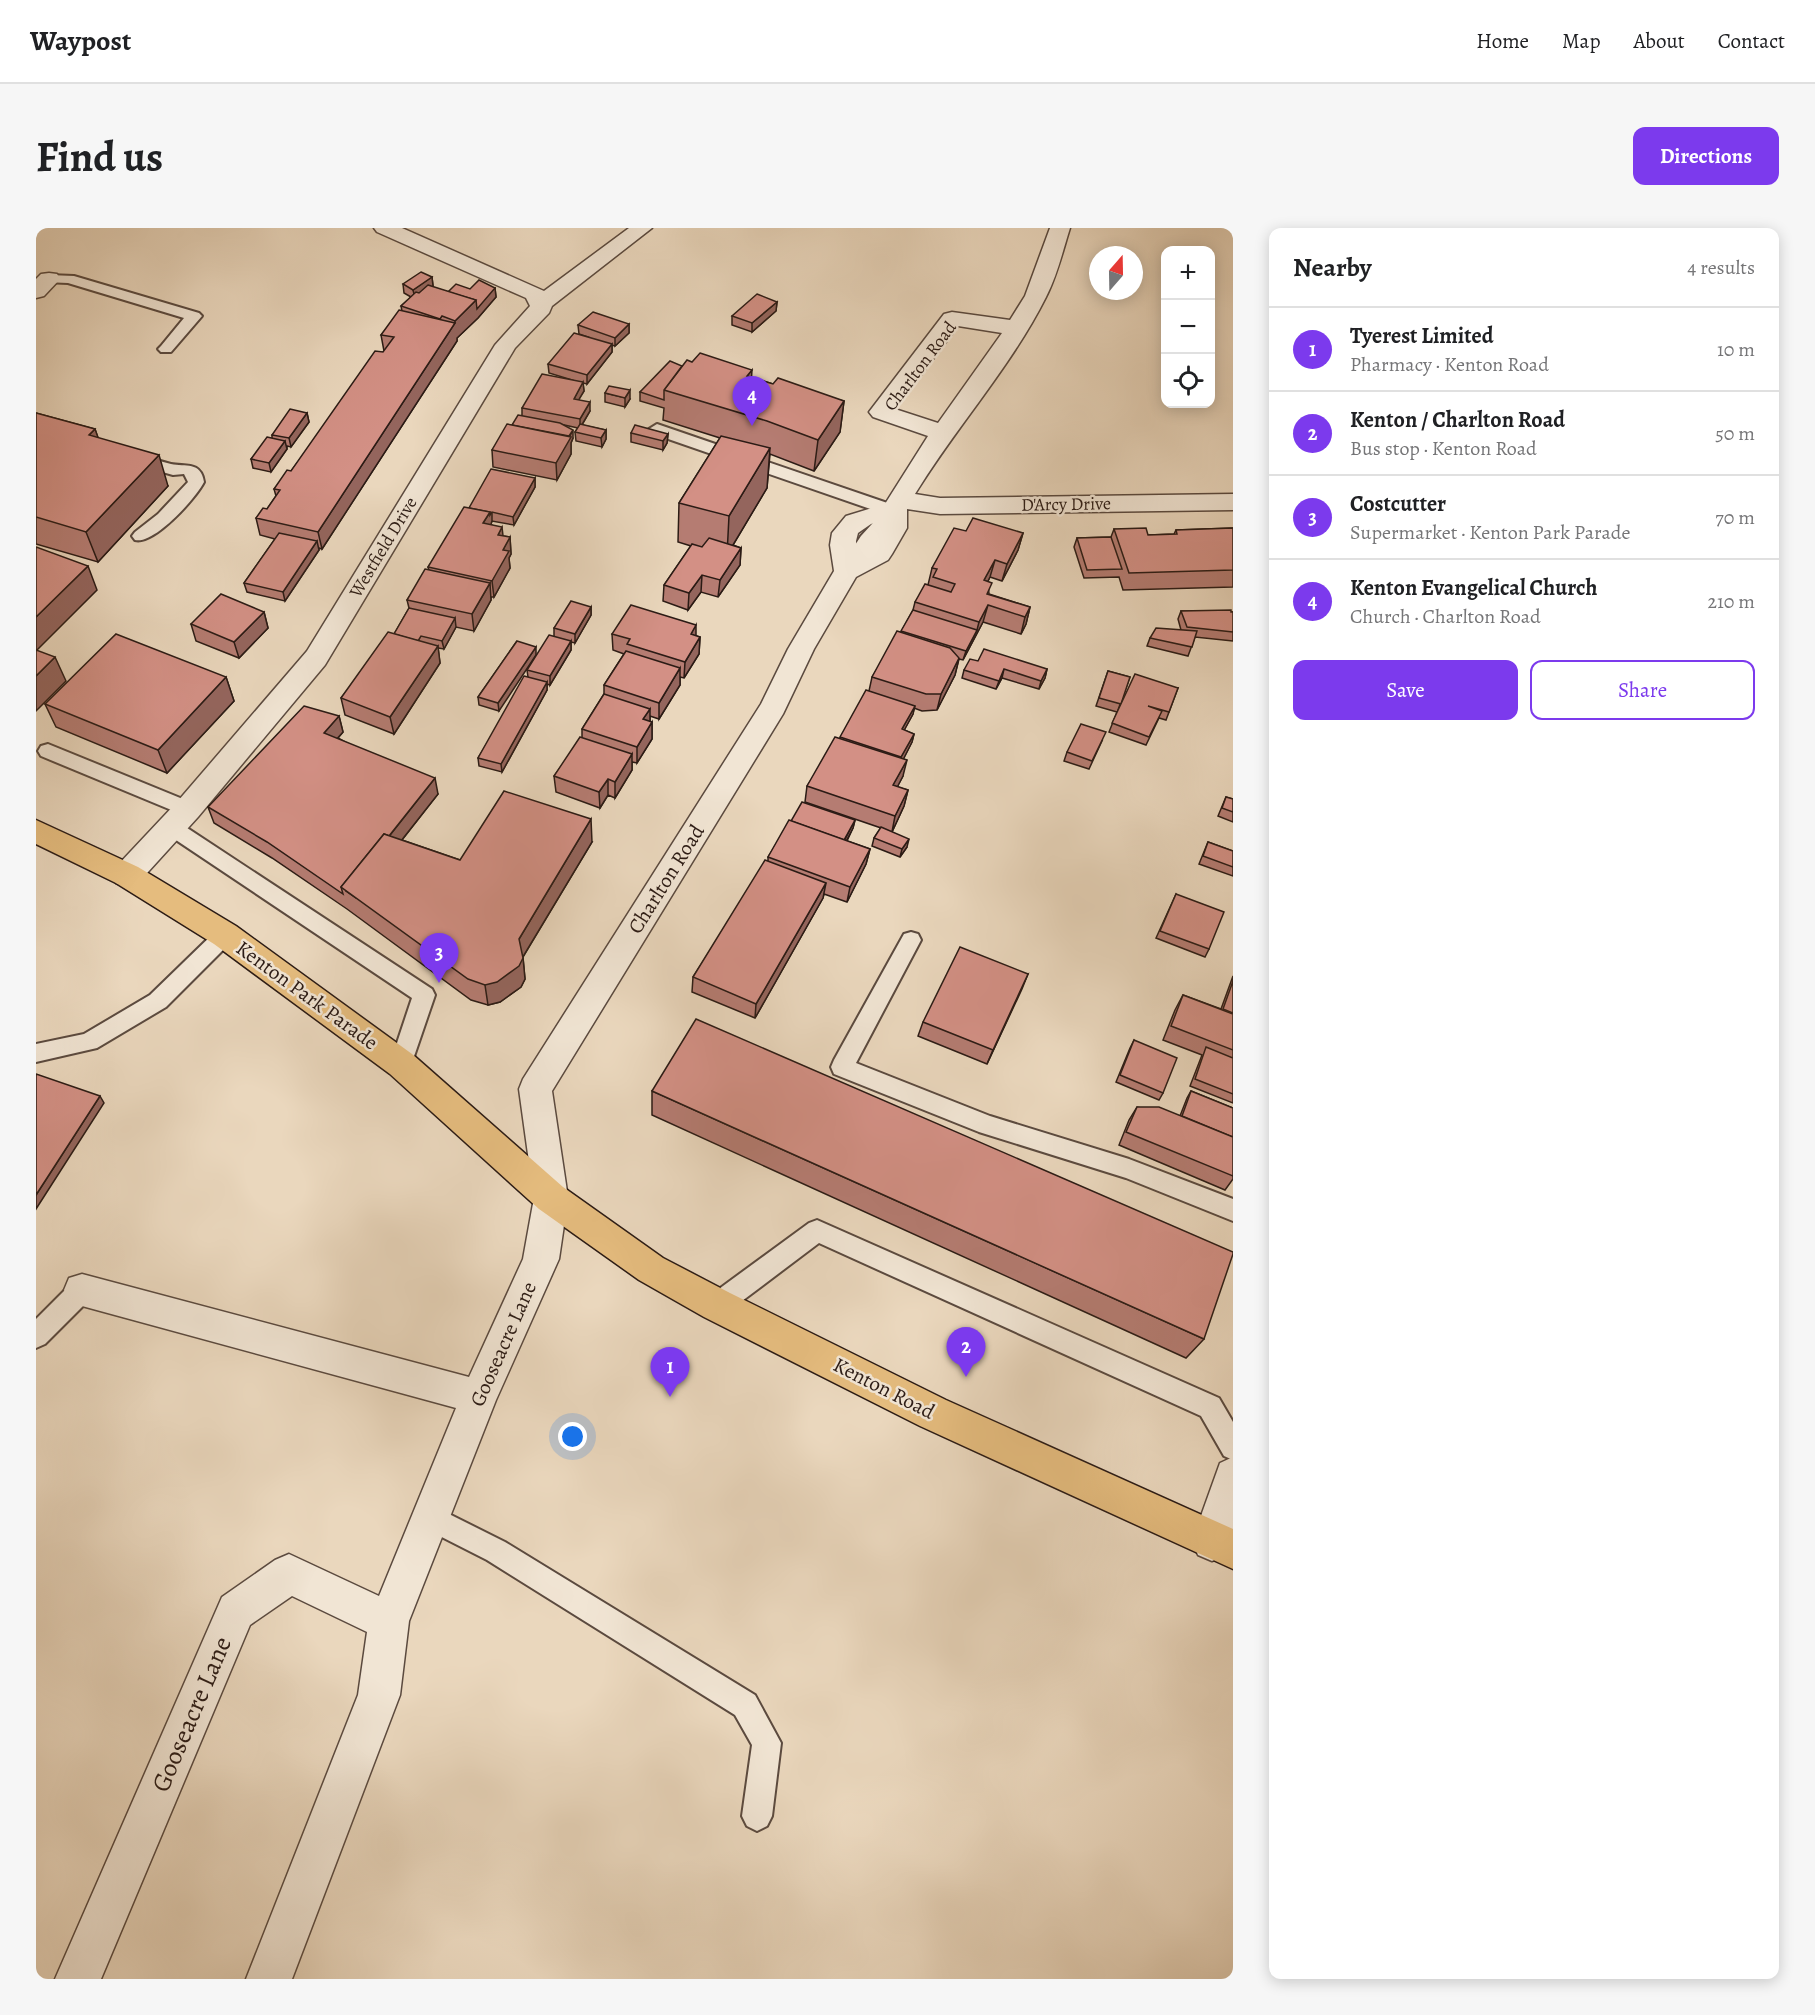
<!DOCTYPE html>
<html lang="en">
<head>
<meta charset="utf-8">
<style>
	:root { --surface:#fff; --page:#f6f6f6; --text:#202124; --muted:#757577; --line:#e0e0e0; --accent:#7c3aed }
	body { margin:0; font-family:Alegreya,serif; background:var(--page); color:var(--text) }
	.controls { position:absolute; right:18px; top:18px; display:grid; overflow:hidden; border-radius:12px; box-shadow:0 3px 15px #0003 }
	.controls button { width:54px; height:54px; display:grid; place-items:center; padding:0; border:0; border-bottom:2px solid var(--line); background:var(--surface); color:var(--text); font:30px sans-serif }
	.compass { position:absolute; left:1053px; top:18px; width:54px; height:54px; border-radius:50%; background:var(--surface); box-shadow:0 3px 15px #0003; rotate:20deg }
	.you { position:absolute; left:537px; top:1209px; width:21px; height:21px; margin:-15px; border:4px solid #fff; border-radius:50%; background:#1a73e8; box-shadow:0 0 0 9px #1a73e833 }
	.badge { display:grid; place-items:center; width:39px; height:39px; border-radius:50%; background:var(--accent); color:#fff; font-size:20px; font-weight:700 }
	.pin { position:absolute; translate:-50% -50px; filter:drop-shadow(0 2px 3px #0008) }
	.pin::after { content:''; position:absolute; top:32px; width:21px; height:18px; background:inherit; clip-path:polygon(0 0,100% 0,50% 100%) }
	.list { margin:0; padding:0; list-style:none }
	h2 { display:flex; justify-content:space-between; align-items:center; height:78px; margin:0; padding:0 24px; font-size:26px }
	h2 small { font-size:20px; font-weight:400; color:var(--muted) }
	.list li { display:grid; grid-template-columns:39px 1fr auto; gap:18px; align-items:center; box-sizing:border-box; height:84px; padding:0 24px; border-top:2px solid var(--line) }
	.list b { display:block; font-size:22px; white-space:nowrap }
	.list p { margin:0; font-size:20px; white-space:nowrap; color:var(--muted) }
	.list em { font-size:20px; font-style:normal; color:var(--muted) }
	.actions { display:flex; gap:12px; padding:18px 24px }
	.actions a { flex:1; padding:14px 0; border:2px solid var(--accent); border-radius:12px; text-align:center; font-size:21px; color:var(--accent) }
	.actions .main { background:var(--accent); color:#fff }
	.icon { flex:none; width:33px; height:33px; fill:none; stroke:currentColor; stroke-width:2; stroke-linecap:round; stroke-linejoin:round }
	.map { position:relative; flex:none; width:1197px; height:1751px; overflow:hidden; border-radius:12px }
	header { display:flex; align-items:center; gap:36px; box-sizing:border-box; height:84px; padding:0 30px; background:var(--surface); border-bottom:2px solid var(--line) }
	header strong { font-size:28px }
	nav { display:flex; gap:33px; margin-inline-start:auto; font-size:21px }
	.intro { display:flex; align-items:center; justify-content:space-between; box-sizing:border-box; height:144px; padding:0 36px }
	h1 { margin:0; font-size:42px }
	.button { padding:15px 27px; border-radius:12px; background:var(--accent); color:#fff; font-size:21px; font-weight:700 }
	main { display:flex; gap:36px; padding:0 36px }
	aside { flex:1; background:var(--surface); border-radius:12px; box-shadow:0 3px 15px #0003 }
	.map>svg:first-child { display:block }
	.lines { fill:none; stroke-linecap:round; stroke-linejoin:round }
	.service-casing { stroke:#5b4a3f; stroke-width:4 }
	.minor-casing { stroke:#5b4a3f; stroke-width:3 }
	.primary-casing { stroke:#2b1b15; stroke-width:3 }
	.service { fill:#f1e5d4; fill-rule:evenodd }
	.minor { fill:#f1e5d4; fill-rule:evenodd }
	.primary { fill:#e5bc7e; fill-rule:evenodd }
	.wall { fill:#b57c72; stroke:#2b1b15; stroke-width:1.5 }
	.shaded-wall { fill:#94655d; stroke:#2b1b15; stroke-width:1.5 }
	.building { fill:#d39085; stroke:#2b1b15; stroke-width:1.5 }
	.labels { text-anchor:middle; stroke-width:5; stroke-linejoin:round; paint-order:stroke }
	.far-street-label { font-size:18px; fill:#2b1b15; stroke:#f1e5d4 }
	.street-label { font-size:21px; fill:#2b1b15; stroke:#f1e5d4 }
	.near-street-label { font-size:26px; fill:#2b1b15; stroke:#f1e5d4 }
</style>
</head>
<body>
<header>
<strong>Waypost</strong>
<nav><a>Home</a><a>Map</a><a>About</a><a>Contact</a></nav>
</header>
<div class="intro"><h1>Find us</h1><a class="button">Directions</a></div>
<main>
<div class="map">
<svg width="1197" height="1751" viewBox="0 0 1197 1751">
	<rect width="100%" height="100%" fill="#ead7bd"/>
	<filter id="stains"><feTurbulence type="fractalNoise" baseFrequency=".00333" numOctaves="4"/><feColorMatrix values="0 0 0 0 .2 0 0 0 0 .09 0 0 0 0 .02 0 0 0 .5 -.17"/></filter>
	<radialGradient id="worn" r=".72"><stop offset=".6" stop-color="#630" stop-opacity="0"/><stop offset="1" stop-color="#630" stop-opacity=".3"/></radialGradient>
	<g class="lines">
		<defs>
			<g id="service">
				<path d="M13,47L38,48L163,85L166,88L135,124H125L122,121L125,118L148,90L32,55L8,54L6,51Z"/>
				<path d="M621,196L863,279L865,283L837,316L817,347H805L802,343L825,308L846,285L615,205L613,201Z"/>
				<path d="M97,225C110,228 122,233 135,236C149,239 165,233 168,254C160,270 118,317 99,312L96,308L99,304L122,286L152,254L148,246L137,247L91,234L89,230L91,226Z"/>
				<path d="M12,516L159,576L162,581L159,586L152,588L145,586L5,528L2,523L5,518Z"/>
				<path d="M135,591L142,594L396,761L399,767L373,843L365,845L357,843L354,836L376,770L128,604L125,599L128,594Z"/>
				<path d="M189,699L196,701L199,707L196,713L130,779L61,820L0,834V816L48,806L114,767L182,701Z"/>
				<path d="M875,704L882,706L885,712L820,835L954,888L1093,931L1197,971V993L1090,950L943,904L798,846L795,839L798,832L868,706Z"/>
				<path d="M781,992L1183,1170L1197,1194V1232L1188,1228L1165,1188L783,1015L690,1085L681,1088L672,1085L669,1077L672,1069L773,995Z"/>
				<path d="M46,1051L55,1054L58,1062L55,1070L9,1116L0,1120V1091L37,1054Z"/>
				<path d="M395,1277L469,1314L719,1467L745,1515L736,1588L731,1598L721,1603L711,1598L706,1588L716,1517L699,1487L451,1332L386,1299L382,1290L386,1281Z"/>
			</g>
			<g id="minor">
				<path d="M338,0H366L508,63L593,0H616L516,78L513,85L479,120L289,437L162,589L102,655L91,659L80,655L76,647L80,639L142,573L271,423L459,117L494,78L490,70L341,4Z"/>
				<path d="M1014,0H1034C1027,22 1021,48 1010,69C975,139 920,199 879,266L904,270L1197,266V282L904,286L871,281V300L856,326L852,332L820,349L778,421L747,486L516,863L532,970L523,1031L460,1172L373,1393L364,1467L256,1751H210L322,1467L331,1404L256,1368L214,1397L65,1751H19L186,1369L239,1332L253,1326L343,1368L420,1180L46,1078L33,1074L28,1062L33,1050L46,1046L433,1149L487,1031L498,970L483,861L487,851L725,476L752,421L798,343L794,317L796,305L810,288L849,276L892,208L837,189L833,184L908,86L916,84L974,92L989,68ZM922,98L966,105L902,195L859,181ZM845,293C846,308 834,320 821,327L820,313L822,305L835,296Z"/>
				<path d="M13,45L21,46L24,51L8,68L0,70V51L5,46Z"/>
				<path d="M1197,1229V1308L1190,1327L1176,1333L1162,1327L1156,1313L1184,1235Z"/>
			</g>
			<path id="primary" d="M0,592L102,639L200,698L376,826L527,959L627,1030L694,1065L910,1172L1197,1301V1341L884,1198L668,1089L603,1052L503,981L354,846L178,716L80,655L0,616Z"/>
		</defs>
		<use href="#service" class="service-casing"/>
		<use href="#minor" class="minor-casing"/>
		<use href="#primary" class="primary-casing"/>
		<use href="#service" class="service"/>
		<use href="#minor" class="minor"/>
		<use href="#primary" class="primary"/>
	</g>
	<g class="wall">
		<path d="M396,49L397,58L396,59L412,64L434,61L459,60L460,69L442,90L421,110V113L286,321L283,320V322L249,373L211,364L208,355L239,311L224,307L220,290L231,281L240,268L238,261L255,243L348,123L345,107L366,83L365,78L375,69L368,65L367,56Z"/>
		<path d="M741,74L740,83L716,104L696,97V88Z"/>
		<path d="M593,96V105L579,118L576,117V124L551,156L547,155L548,163L542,172L554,183L546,197L570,202V211L566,219L540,213L539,204L542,200L528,197L537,210L535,215V226L521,252L457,239L456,222L476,197L486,187V180L536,152L513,145L512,136L552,109L543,106L542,97Z"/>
		<path d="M646,138L715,149L737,156L808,173L804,204L778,243L734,226L731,260L697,317L705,320L704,337L682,369L665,364L652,382L627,373L628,357L655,318L642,314L643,275L684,210L627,192L628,180L604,173V164Z"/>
		<path d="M569,165L594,171L589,179L569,174Z"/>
		<path d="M0,185L59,201L62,210L132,258L62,334L0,316Z"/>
		<path d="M271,185L273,194L255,219L251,218V221L235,244L217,240L215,231L236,210V207Z"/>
		<path d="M595,205L632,206L631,215L627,222L595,214Z"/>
		<path d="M499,250V259L478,297L456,293L455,296L467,308L474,309L475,326L473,330L474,340L458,369H455V372L438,403L420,399L408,421L402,420L404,435L358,506L309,487L305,470L358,406L373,380L371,372L393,342L392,339L433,280Z"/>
		<path d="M1197,300V359L1087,362L1083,349L1048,350L1038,319L1041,310L1075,309L1078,301L1112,307L1138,306L1140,302Z"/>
		<path d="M930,303L987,305L982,322L966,353L954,349L952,353L953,366L994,379L990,396L985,406L947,394L927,432L923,431L919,447L901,482L886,483L878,480L877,486L868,502L878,506L876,514L867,531V548L861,559L872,562L868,578L856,604L871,619L864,629L836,618L838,610L845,600L769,574L771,558L804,510L833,463L836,449L865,404L877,382L879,374L892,357L896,340Z"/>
		<path d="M555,379V387L539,415L535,414V422L514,457L511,456V462L466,544L443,538L442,530L492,449L491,442L518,409V400Z"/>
		<path d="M1145,383L1197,384V413L1159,409L1152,428L1111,418L1114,410L1145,402L1142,391Z"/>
		<path d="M228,384L232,400L203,430L160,413L155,396Z"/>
		<path d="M576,406L660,408L664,409L663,426L648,450L644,449V457L623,491L614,488V494H616V511L601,535L596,534V542L579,570L572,567L564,580L520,564L518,548L546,510V501L568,466V457L588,426L577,422Z"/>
		<path d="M481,413L463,483L443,477L442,469Z"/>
		<path d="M942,433L1011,441L1009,450L1003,461L966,450L960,461L926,450L928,442Z"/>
		<path d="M1072,443L1094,449L1082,482L1142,460L1130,492L1123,490L1110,517L1073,504L1081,484L1060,478Z"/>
		<path d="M190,449L198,473L131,545L20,499L9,476Z"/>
		<path d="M303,488L307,504L302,510L402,566L366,612L424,632L556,614L487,729L489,751L485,759L464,774L452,777L435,772L311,681L236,630L178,595L172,579Z"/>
		<path d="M1066,513L1053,541L1028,533L1031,524Z"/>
		<path d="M1190,569L1197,571V594L1182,588Z"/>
		<path d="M819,592L817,600L811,613L834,621L830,636L811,674L788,666L787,670L719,790L656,764L657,749L732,633V629L755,593Z"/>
		<path d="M1172,614L1197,623V648L1163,636Z"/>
		<path d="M1140,666L1173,721L1169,729L1120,710Z"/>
		<path d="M992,746L951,836L882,808L887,794Z"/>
		<path d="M1197,748V875L1154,858L1166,827L1127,812L1139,782L1147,767L1185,781Z"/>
		<path d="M1098,812L1127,865L1123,872L1080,854L1094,820Z"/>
		<path d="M616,863L1168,1111L1150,1130L616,887Z"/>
		<path d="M1155,863L1197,880V951L1189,962L1083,917L1093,892L1101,879L1144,888L1151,870Z"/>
	</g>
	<g class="shaded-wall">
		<path d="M396,49L397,58L379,70L377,62Z"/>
		<path d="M459,60L460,69L442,90L421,110V113L286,321L282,304L419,95V93L440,72Z"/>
		<path d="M741,74L740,83L716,104V95Z"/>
		<path d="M593,96V105L579,118V110Z"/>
		<path d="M576,116V124L551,156V147Z"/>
		<path d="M716,142L714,173L711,148Z"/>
		<path d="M547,154L548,163L538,180V171Z"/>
		<path d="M594,162V171L589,179V170Z"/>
		<path d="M808,173L804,204L778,243L782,212Z"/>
		<path d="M554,174V183L544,200V191Z"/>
		<path d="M271,185L273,194L255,219L253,210Z"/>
		<path d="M59,201L70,232L53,207Z"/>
		<path d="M537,202V210L535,215V226L521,252L520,235Z"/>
		<path d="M570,202V211L566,219L565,210Z"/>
		<path d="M632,206L631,215L627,222V213Z"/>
		<path d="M249,213L251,221L235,244L233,235Z"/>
		<path d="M734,220L731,260L691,327L693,288Z"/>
		<path d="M123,227L132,258L62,334L50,304Z"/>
		<path d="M499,250V259L478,297L477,289Z"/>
		<path d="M454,284H456V293L455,296V302L447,295Z"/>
		<path d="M466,299L468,316L462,307Z"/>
		<path d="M987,305L982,322L966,353L971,336Z"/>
		<path d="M474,309L475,326L473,330L474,340L458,369L456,353L467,322Z"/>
		<path d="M281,313L283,322L249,373L247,364Z"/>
		<path d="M705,320L704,337L682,369L684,352Z"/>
		<path d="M959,332L954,349L944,369L948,352Z"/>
		<path d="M52,338L61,362L0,423V389Z"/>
		<path d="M666,347L665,364L652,382L653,365Z"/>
		<path d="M454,355L455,372L438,403L436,386Z"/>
		<path d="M952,377L947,394L927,432L930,423L941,402L943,394Z"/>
		<path d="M555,379V387L539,415V406Z"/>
		<path d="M994,379L990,396L985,406L989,389Z"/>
		<path d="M228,384L232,400L203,430L198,414Z"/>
		<path d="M419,390L420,399L408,421L406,413Z"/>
		<path d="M660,397V414L655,406Z"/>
		<path d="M664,409L663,426L648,450L649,434Z"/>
		<path d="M535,413V422L514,457V448Z"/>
		<path d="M402,418L404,435L358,506L354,489Z"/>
		<path d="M500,419V427L463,483L462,475Z"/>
		<path d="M19,429L30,453L0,483V448Z"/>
		<path d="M923,430L919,447L901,482L905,466Z"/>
		<path d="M644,440V457L623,491V475Z"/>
		<path d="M968,441L966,450L960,461L963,453Z"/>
		<path d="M1011,441L1009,450L1003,461L1005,453Z"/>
		<path d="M190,449L198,473L131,545L122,522Z"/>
		<path d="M511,454V462L466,544L465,536Z"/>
		<path d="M879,478L877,486L864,510L866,501Z"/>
		<path d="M614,481V497L607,491Z"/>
		<path d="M303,488L307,504L292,521L288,505Z"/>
		<path d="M616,494V511L601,535V519Z"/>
		<path d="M878,506L876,514L864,538L865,529Z"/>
		<path d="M596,526V542L579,570V554Z"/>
		<path d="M871,532L867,548L854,573L857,557Z"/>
		<path d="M399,550L402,566L320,670L310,663Z"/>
		<path d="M572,551V567L564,580L563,564Z"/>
		<path d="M872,562L868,578L856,604L859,588Z"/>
		<path d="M555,591L556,614L485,732L483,711Z"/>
		<path d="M819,592L817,600L803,627L805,619Z"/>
		<path d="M873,611L871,619L864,629L866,621Z"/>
		<path d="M834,621L830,636L811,674L814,659Z"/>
		<path d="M790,655L787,670L719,790L720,776Z"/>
		<path d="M487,730L489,751L485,759L464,774L452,777L449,757Z"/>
		<path d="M992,746L986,761L951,836L957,822Z"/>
		<path d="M64,868L68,875L0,981V967Z"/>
	</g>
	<g class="building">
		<path d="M385,44L396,49L377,62L367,56Z"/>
		<path d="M443,52L459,60L441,81L440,72L412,64L420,56L434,61Z"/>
		<path d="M392,57L440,72L419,93L406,88L404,91L365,78L380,64L383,65Z"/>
		<path d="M721,66L741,74L716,95L696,88Z"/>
		<path d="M363,82L419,95L282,304L220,290L227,280L231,281L244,262L238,261L251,242L255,243L339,123L347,124L358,109L345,107Z"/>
		<path d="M557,84L593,96L579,110L542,97Z"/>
		<path d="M538,105L576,116L551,147L512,136Z"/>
		<path d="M664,125L716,142L711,148L737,156L742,150L808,173L782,212L731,193L628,162L651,132L656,134Z"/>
		<path d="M634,133L646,138L628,162V172L604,164Z"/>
		<path d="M506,146L547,154L538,171L554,174L544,191L486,180Z"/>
		<path d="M573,158L594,162L589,170L569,165Z"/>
		<path d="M254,181L271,185L253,210L236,207Z"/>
		<path d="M0,185L59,201L53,207L123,227L50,304L0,289Z"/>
		<path d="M482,187L524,195L537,202L533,208L476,197Z"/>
		<path d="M471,196L535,209L520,235L456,222Z"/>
		<path d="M544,196L570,202L565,210L539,204Z"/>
		<path d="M599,197L632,206L627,213L595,205Z"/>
		<path d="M685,208L734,220L693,288L643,275Z"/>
		<path d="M231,209L249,213L233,235L215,231Z"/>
		<path d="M455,241L499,250L477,289L456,284L454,287V284L433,280Z"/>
		<path d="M428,279L454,284L447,295L466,299L462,307L474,309L467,322L473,323L456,353L392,339Z"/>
		<path d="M937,290L987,305L971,336L959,332L948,352L956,355L951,366L994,379L989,389L952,377L943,394L879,374L889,356L915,364L919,356L897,349L901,341L896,340L918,300L930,303Z"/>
		<path d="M1110,300L1112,307L1141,306L1140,302L1197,300V342L1093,345L1078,301Z"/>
		<path d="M243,305L281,313L247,364L208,355Z"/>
		<path d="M1075,309L1086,341L1051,342L1041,310Z"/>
		<path d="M673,310L705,320L684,352L666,347L653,365L628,357L656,316L666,319Z"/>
		<path d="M0,319L52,338L0,389Z"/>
		<path d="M389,341L454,355L436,386L371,372Z"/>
		<path d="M185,366L228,384L198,414L155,396Z"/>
		<path d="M535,373L555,379L539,406L518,400Z"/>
		<path d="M595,377L660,397L655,406L664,409L649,434L591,416L594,411L576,406Z"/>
		<path d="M373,380L419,390L406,413L385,408L382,413L358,406Z"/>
		<path d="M877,382L941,402L930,423L865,403Z"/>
		<path d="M1195,382V384H1197V404L1151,399L1145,383Z"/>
		<path d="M1120,400L1161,403L1156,419L1114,410Z"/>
		<path d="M861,403L914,420L923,430L905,466H890L836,449Z"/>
		<path d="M352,404L402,418L354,489L305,470Z"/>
		<path d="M80,406L190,449L122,522L9,476Z"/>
		<path d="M513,407L535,413L514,448L491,442Z"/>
		<path d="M481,413L500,419L462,475L442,469Z"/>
		<path d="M948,421L1011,441L1005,453L968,441L963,453L928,442L934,431L942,433Z"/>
		<path d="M0,422L19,429L0,448Z"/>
		<path d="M590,423L644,440L623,475L568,457Z"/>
		<path d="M1072,443L1094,449L1085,476L1063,470Z"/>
		<path d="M1099,446L1142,460L1133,484L1112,478L1126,483L1113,509L1076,495Z"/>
		<path d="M488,448L511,454L465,536L442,530Z"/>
		<path d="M830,462L879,478L866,501L878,506L865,529L804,509Z"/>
		<path d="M568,466L614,481L607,491L616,494L601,519L546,501Z"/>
		<path d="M268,478L303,488L288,505L399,550L353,608L348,606L305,659L307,666L231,614L172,579Z"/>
		<path d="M1045,496L1070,504L1056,533L1031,524Z"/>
		<path d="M544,509L596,526L579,554L572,551L563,564L518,548Z"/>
		<path d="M799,509L871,532L857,557L872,562L859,588L771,558Z"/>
		<path d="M468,563L555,591L483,711L487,730L483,738L461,754L449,757L432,751L305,659L348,606L424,632Z"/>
		<path d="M1190,569L1197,571V584L1186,580Z"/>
		<path d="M766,574L819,592L808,612L755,593Z"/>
		<path d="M753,592L834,621L814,659L732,629Z"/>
		<path d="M845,599L873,611L866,621L838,610Z"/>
		<path d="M1172,614L1197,623V639L1167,628Z"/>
		<path d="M729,632L790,655L720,776L657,749Z"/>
		<path d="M1140,666L1188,684L1173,721L1124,703Z"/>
		<path d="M924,719L992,746L957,822L887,794Z"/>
		<path d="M1197,753V785L1187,781Z"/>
		<path d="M1147,767L1197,786V822L1135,798Z"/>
		<path d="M660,791L1197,1024V1026L1168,1111L616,863Z"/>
		<path d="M1098,812L1141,830L1127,865L1084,847Z"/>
		<path d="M1170,819L1197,830V866L1159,851Z"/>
		<path d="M0,846L64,868L0,967Z"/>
		<path d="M1155,863L1197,880V909L1146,888Z"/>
		<path d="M1101,879H1123L1197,909V948L1090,904Z"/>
	</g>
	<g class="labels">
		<g class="far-street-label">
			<text transform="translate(884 138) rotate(-53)" y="6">Charlton Road</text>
			<text transform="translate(1030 276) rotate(-1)" y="6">D'Arcy Drive</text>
			<text transform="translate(347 319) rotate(-59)" y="6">Westfield Drive</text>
		</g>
		<g class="street-label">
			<text transform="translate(630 651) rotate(-58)" y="7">Charlton Road</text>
			<text transform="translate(271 767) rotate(36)" y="7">Kenton Park Parade</text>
			<text transform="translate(467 1116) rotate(-66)" y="7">Gooseacre Lane</text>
			<text transform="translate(848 1160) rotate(27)" y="7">Kenton Road</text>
		</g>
		<g class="near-street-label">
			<text transform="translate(155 1486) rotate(-67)" y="9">Gooseacre Lane</text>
		</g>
	</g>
	<rect width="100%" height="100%" filter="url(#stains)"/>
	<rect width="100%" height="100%" fill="url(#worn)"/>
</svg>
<div class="controls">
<button>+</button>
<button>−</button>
<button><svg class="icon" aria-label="locate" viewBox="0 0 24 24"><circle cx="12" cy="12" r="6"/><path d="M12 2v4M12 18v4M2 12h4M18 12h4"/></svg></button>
</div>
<svg class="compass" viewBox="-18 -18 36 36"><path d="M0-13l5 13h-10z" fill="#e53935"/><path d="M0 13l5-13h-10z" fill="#757577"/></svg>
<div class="you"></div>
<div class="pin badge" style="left:634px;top:1169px">1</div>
<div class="pin badge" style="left:930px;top:1149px">2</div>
<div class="pin badge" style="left:403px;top:755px">3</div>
<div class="pin badge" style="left:716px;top:198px">4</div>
</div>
<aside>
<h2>Nearby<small>4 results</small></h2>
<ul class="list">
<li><span class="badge">1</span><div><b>Tyerest Limited</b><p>Pharmacy · Kenton Road</p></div><em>10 m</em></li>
<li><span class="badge">2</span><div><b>Kenton / Charlton Road</b><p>Bus stop · Kenton Road</p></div><em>50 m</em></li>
<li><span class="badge">3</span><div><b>Costcutter</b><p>Supermarket · Kenton Park Parade</p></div><em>70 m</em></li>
<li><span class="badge">4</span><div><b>Kenton Evangelical Church</b><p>Church · Charlton Road</p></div><em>210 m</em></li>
</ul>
<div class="actions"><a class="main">Save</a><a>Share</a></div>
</aside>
</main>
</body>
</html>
